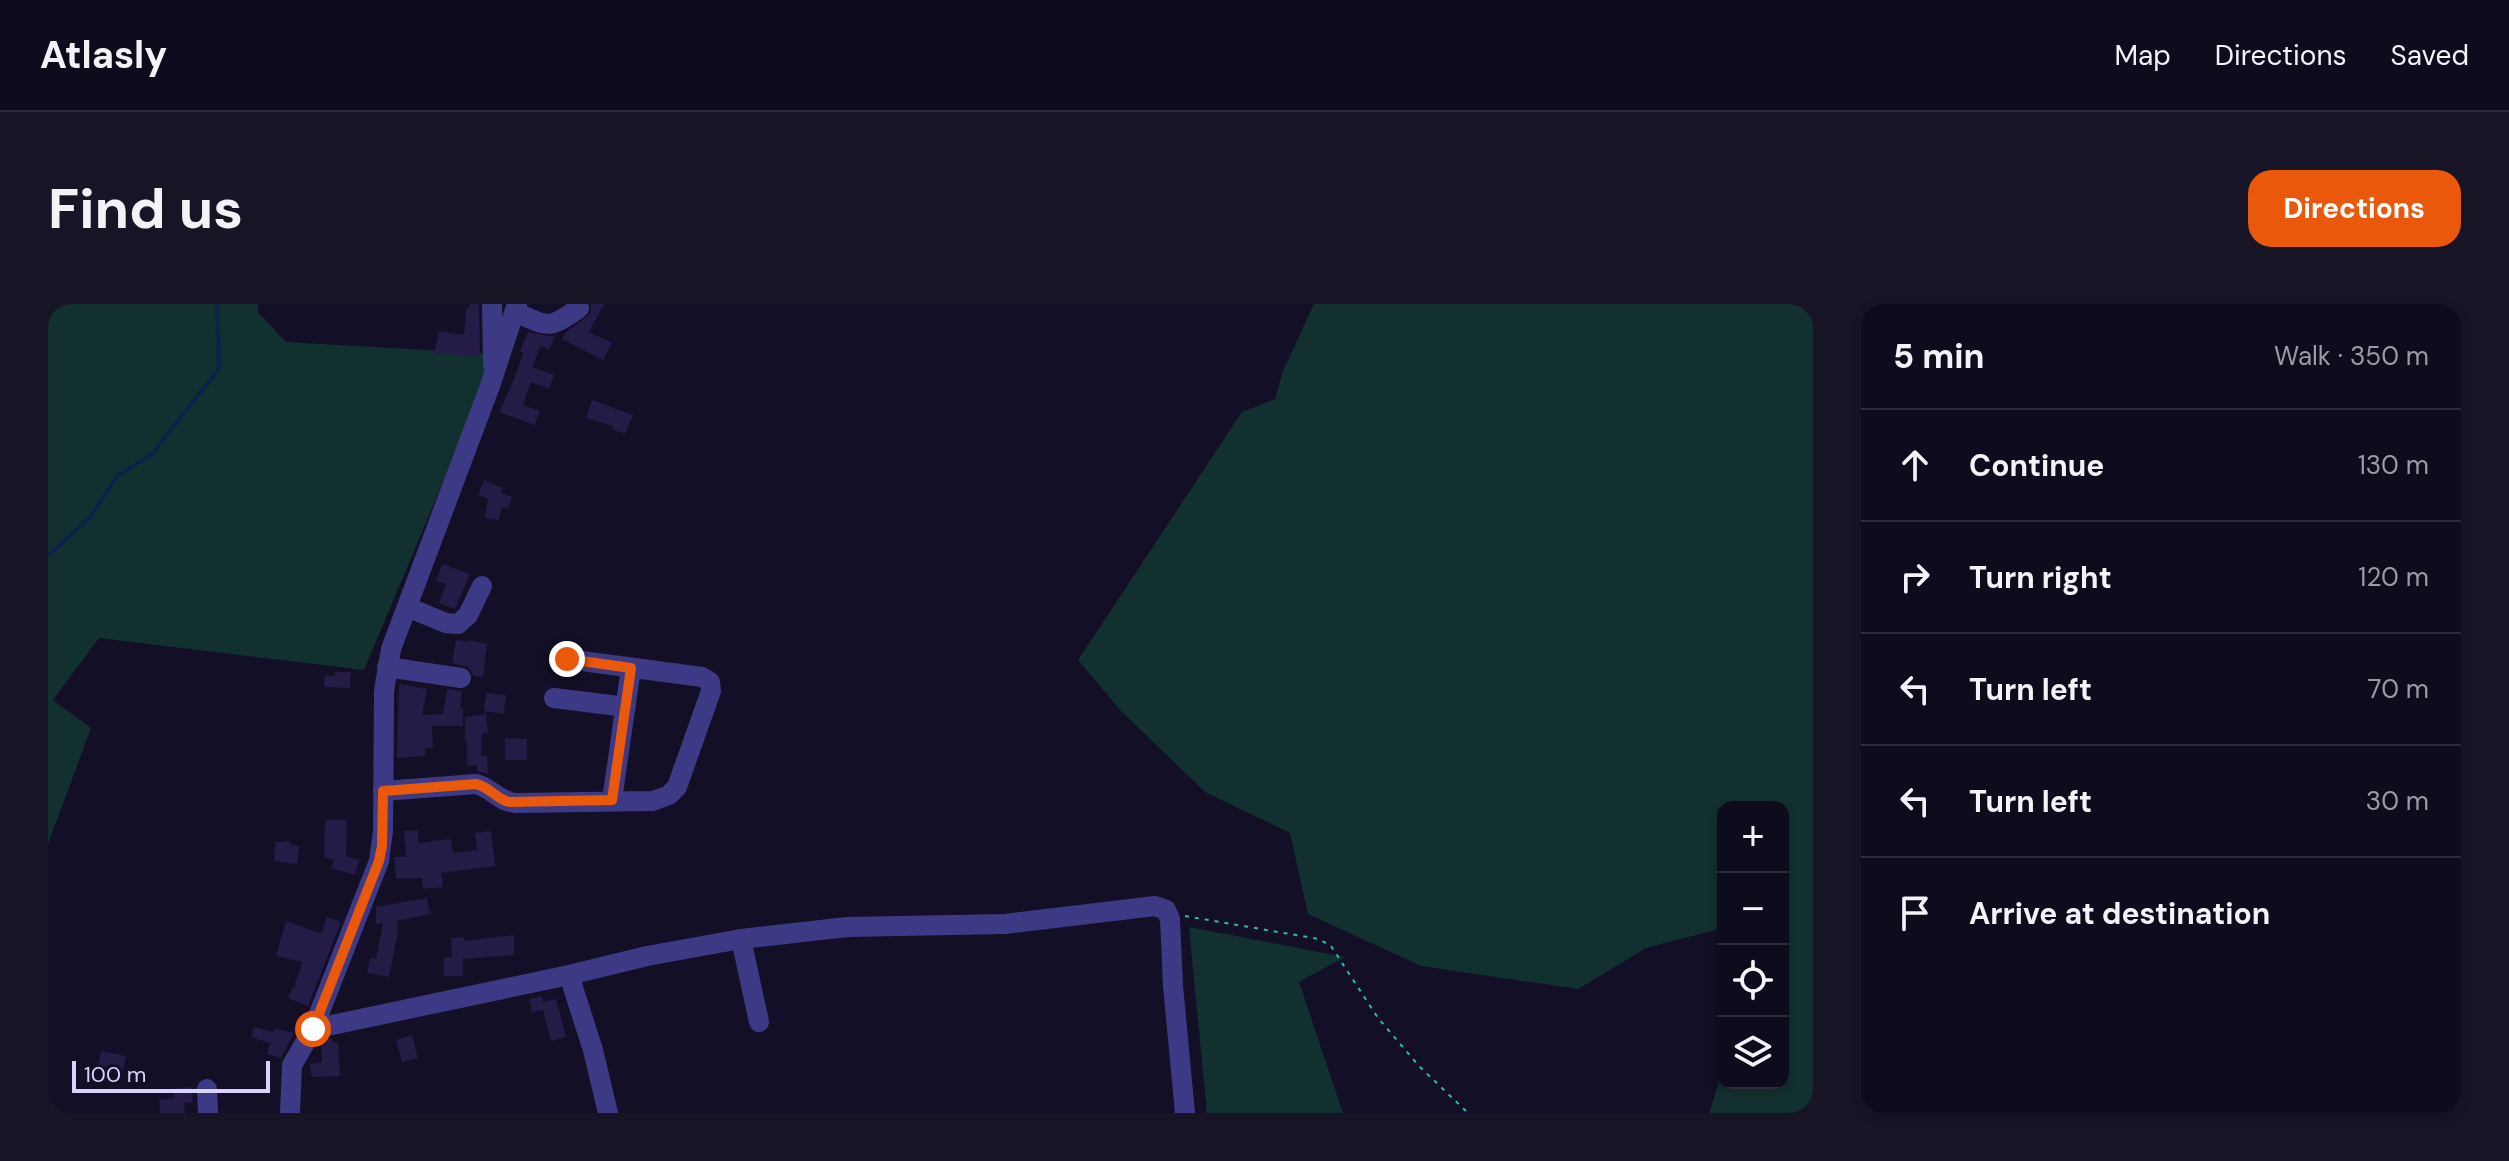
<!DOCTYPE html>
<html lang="en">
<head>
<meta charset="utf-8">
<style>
	:root { --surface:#0e0b1c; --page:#171425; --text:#f1f3f6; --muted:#9b9ba3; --line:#2e2b3b; --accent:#ea580c }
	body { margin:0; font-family:"DM Sans",sans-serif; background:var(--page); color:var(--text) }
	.controls { position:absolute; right:24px; bottom:24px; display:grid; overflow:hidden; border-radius:16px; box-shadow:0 4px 12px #0003 }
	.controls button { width:72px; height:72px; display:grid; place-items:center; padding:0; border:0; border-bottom:2px solid var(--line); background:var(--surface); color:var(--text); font:40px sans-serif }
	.scale { position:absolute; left:24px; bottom:20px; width:198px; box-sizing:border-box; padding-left:8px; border:4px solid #d9d4ff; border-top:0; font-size:22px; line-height:28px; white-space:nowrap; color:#d9d4ff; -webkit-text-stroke:6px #130f26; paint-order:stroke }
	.stop { position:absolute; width:24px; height:24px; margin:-18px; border:6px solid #ea580c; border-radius:50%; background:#fff }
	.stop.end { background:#ea580c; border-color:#fff; box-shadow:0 2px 8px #0008 }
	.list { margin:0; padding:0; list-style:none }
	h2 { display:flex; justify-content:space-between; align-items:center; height:104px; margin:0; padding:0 32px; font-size:34px }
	h2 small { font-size:26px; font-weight:400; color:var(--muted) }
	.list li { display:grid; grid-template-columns:52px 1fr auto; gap:24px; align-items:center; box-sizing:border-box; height:112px; padding:0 32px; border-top:2px solid var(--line) }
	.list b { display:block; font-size:30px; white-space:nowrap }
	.list em { font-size:26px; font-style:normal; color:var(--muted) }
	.icon { flex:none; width:44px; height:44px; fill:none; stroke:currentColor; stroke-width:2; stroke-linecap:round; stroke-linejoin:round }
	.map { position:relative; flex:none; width:1765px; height:809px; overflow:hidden; border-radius:24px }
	header { display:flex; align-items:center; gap:48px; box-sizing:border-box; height:112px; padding:0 40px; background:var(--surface); border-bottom:2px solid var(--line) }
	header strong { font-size:38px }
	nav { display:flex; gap:44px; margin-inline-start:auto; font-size:28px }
	.intro { display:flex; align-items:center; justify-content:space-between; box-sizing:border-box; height:192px; padding:0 48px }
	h1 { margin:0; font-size:56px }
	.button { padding:20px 36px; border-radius:24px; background:var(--accent); color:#fff; font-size:28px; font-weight:700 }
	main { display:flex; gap:48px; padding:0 48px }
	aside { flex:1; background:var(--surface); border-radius:24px; box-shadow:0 4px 12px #0003 }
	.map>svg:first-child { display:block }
	.green { fill:#12302f }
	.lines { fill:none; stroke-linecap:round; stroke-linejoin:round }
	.stream { stroke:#0c2248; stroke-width:4 }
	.building { fill:#241b47 }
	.path { stroke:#2fb8b0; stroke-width:2; stroke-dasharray:4 6; stroke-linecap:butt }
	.minor { stroke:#3d3a85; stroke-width:20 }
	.route { stroke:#ea580c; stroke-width:10 }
</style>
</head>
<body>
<header>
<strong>Atlasly</strong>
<nav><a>Map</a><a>Directions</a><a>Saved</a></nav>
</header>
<div class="intro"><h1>Find us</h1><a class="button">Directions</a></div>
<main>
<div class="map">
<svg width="1765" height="809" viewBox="0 0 1765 809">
	<rect width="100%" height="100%" fill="#130f26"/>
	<g class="green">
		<path d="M0,0H210V8L238,38L449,50L316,366L51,334L5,396L43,424L0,540Z"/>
		<path d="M1266,0H1765V809H1661L1675,766V779H1735V503H1675V624L1598,644L1530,685L1373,662L1260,610L1242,529L1157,488L1073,407L1030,356L1194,108L1227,95L1235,67Z"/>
		<path d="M1141,623L1297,653L1251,678L1295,809H1159Z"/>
	</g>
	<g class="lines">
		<path class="stream" d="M0,252L43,212L69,172L103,151L171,65L169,0"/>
	</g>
	<g class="building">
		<path d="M421,0H431L432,52L386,49L391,27L416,31L418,4H421Z"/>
		<path d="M543,0H556L541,28L564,39L555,56L514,35L518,28L542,10Z"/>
		<path d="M480,28L507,33L501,46L493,42L484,63L506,71L501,85L483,78L475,101L492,107L487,121L451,108L465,78L475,49L472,47Z"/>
		<path d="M544,96L585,111L577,130L564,125L565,122L538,114Z"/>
		<path d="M436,176L455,184L453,189L464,193L460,205L454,203L451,216L437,214L440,195L430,191Z"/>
		<path d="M394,260L422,270L407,305L391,299L398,280L388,277Z"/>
		<path d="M408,336L421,338V336L439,340L435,373L426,372L420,363L404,359Z"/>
		<path d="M287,368H303L302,384L276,383L277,371L287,372Z"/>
		<path d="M351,380L379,385L374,411L395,410L399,385L414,387L412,404H415V422H384L385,444H377V452L349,454Z"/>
		<path d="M438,389L458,391L456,410L436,407Z"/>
		<path d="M438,410L440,429L434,430L433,452H439L440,470L429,467V461L419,462V437H417V413Z"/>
		<path d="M457,434L479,435V456H457Z"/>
		<path d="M277,516H299L298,552L311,556L307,571L283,564L286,556L276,553Z"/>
		<path d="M370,526V539L403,535L405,549L429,546L427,529L443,527L447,562L393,569L395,583L375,585L374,574L348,575L346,553H358L356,527Z"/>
		<path d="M242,537L243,541L251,542L249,560L226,557L227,538Z"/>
		<path d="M379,594L382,610L349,617L350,627L341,673L319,669L322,654L328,655L335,619L328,620V603Z"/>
		<path d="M279,613L293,618L260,702L240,694L244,684H246L254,658L228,652L238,617L271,629H274Z"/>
		<path d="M466,631V651L415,655V672H396V653H404L403,634L416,633V637Z"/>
		<path d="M494,692L495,698L508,695L518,733L503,737L495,706L484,708L481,695Z"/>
		<path d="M206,723L225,728L226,724L246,729L233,754L219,750L222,739L203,733Z"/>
		<path d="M364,731L370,754L354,758L348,736Z"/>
		<path d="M284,734L285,739L290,738L292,772L264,773L262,760L274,758L273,737Z"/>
		<path d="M53,747L78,752L75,765L50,762Z"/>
		<path d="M144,783L145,798L136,799L137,809H112L111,796L126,794L125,785Z"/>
	</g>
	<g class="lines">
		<path class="path" d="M1137,612L1271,635L1283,642L1330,714L1371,762L1420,809"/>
		<g class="minor">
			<path d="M444,0L445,60"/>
			<path d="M467,8C501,23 500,26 531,4"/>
			<path d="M359,303L398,319L410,320L420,311L434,282"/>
			<path d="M339,363L413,374"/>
			<path d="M506,394L578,403"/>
			<path d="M335,487L428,480C444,484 451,498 468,499L605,497L621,491L629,483L663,387L662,378L654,373L519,355"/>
			<path d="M564,496L583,364"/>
			<path d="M693,635L711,718"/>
			<path d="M521,671L545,746L560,809"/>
			<path d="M265,725L521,671L599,652L693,635L799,623L957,620L1107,602L1118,606L1122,615L1125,682L1137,809"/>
			<path d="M159,785L160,809"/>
			<path d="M242,809L244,761L265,725L331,557L335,527L336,387L343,345L442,82L469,0"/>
		</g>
	</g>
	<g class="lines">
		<path class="route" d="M265,725L331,557L334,542L335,487L428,480C442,483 448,495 461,498L564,496L583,364L519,355"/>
	</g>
</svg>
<div class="controls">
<button>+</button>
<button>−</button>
<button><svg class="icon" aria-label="locate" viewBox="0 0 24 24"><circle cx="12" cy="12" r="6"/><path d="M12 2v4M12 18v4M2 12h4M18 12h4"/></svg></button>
<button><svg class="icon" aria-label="layers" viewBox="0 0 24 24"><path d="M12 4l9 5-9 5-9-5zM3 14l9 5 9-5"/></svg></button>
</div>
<div class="scale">100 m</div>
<div class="stop" style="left:265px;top:725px"></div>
<div class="stop end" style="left:519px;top:355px"></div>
</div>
<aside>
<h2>5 min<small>Walk · 350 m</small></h2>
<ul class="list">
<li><svg class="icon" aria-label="ahead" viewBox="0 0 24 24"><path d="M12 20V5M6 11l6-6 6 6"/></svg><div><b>Continue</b></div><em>130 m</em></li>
<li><svg class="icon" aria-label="right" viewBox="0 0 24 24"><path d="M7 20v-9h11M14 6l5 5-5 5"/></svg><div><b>Turn right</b></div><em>120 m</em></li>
<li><svg class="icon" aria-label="left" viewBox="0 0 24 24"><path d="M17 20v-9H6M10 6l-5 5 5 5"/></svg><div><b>Turn left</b></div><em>70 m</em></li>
<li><svg class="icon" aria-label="left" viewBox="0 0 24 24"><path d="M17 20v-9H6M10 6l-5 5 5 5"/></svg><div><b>Turn left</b></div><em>30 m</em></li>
<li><svg class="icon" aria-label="arrive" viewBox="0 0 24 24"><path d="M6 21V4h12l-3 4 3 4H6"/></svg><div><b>Arrive at destination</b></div></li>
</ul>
</aside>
</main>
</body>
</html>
